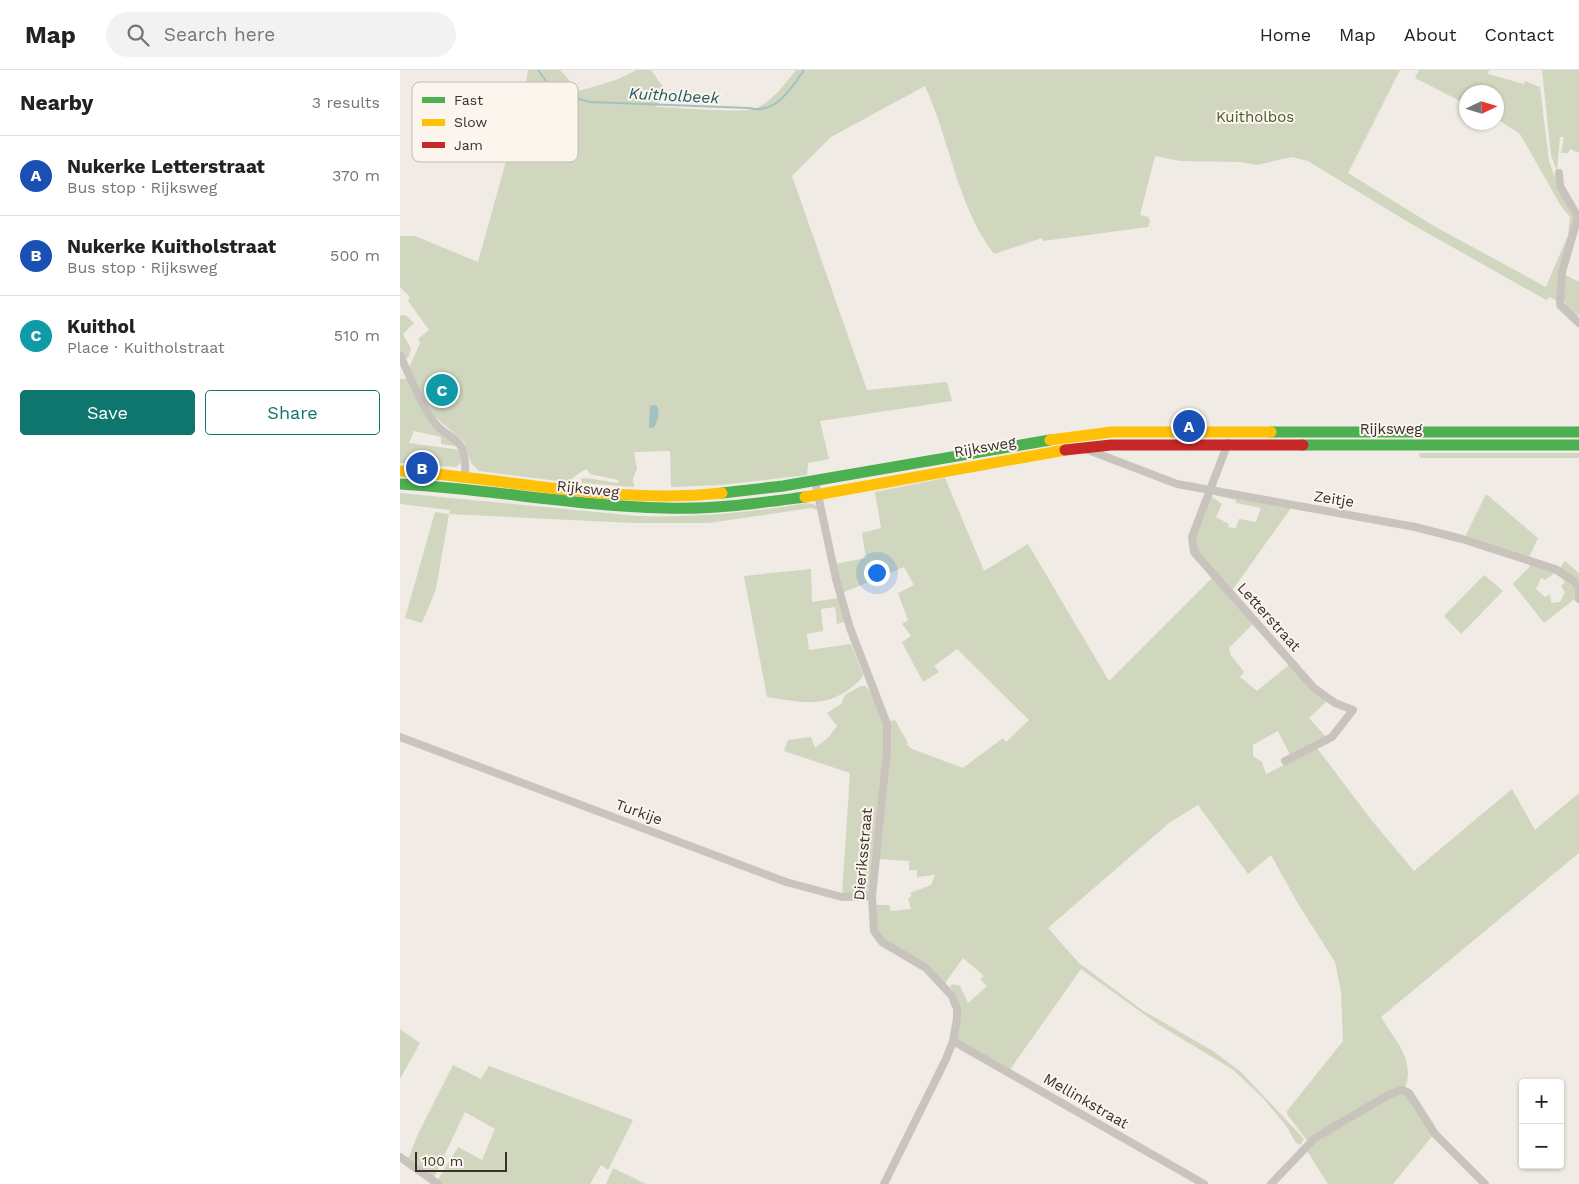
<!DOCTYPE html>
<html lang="en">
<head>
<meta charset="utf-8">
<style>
	:root { --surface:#fff; --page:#f2f2f2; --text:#222; --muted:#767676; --line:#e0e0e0; --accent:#0f766e }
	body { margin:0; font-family:"Work Sans",sans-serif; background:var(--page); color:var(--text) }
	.controls { position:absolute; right:15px; bottom:15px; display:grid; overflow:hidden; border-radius:5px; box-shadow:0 1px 4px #0004 }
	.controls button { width:45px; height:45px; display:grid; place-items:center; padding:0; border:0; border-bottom:1px solid var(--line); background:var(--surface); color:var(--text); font:25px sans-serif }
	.compass { position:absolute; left:1059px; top:15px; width:45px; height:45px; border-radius:50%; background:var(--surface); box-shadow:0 1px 4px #0004; rotate:86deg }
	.scale { position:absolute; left:15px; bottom:12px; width:92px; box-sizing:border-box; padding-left:5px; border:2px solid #3b302b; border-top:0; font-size:14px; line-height:18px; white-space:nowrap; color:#3b302b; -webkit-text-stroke:4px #fbf5ee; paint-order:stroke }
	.you { position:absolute; left:476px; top:502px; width:18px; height:18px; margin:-12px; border:4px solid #fff; border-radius:50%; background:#1a73e8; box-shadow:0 0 0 8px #1a73e833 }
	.badge { display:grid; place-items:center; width:32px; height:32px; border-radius:50%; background:var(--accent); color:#fff; font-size:16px; font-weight:700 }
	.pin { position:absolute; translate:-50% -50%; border:2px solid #fff; box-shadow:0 1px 5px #0006 }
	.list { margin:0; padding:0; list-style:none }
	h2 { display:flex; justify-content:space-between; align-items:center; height:65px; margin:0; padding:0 20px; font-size:21px }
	h2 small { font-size:16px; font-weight:400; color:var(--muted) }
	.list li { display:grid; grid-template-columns:32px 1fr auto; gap:15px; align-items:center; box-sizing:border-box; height:80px; padding:0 20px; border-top:1px solid var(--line) }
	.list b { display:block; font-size:19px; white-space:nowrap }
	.list p { margin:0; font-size:16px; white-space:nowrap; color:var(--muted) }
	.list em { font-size:16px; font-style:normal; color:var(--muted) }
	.actions { display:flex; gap:10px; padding:15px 20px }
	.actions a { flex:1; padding:11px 0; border:1px solid var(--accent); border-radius:5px; text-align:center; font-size:18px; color:var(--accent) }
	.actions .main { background:var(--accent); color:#fff }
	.icon { flex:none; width:28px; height:28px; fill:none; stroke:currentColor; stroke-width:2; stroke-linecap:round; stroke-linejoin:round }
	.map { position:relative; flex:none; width:1179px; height:1114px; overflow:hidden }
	header { display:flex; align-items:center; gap:30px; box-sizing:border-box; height:70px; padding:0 25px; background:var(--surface); border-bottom:1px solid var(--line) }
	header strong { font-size:24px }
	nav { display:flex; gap:28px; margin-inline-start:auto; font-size:18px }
	.search { width:350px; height:45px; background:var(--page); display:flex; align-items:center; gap:12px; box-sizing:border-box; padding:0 18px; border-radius:28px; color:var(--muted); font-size:19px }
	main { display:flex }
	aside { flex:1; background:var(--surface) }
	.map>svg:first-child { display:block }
	.green { fill:#d1d6bf }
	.water { fill:#a1c2c1 }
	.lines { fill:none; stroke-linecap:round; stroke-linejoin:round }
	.stream { stroke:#a1c2c1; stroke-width:2 }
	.street { stroke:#c9c3be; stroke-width:8 }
	.fast { stroke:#4caf50; stroke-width:11 }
	.slow { stroke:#ffc107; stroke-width:11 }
	.jam { stroke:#c62828; stroke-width:11 }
	.labels { text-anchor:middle; stroke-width:4; stroke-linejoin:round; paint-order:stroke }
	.park-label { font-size:15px; fill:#4a5a2e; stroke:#fbf5ee }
	.street-label { font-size:15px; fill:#3b302b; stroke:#fbf5ee }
	.water-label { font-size:16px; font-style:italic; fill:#1f5a5e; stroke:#fbf5ee }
	.key { fill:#fbf5ee; stroke:#c1bab4; stroke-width:1 }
	.key-label { font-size:14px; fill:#3b302b }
</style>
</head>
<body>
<header>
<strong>Map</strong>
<div class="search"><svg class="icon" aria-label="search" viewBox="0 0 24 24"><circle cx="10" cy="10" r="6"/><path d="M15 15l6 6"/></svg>Search here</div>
<nav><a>Home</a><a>Map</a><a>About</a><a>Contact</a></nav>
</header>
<main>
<aside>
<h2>Nearby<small>3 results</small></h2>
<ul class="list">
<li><span class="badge" style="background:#1a4fb4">A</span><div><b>Nukerke Letterstraat</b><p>Bus stop · Rijksweg</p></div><em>370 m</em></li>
<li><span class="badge" style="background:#1a4fb4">B</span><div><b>Nukerke Kuitholstraat</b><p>Bus stop · Rijksweg</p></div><em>500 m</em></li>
<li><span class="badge" style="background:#0f9aa8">C</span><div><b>Kuithol</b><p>Place · Kuitholstraat</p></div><em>510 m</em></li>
</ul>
<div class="actions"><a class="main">Save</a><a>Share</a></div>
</aside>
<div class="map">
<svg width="1179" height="1114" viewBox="0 0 1179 1114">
	<rect width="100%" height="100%" fill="#f0ebe5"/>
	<g class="green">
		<path d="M128,0H160L179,21L216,10L237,0H251L267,23L255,37C273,37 345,44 357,38C373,30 385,14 396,0H1000L948,103L1034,156L1146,217L1168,165L1170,147L1161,136L1120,64L1097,49L1096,22H1066V34L1015,8L1019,0H1089L1088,4L1124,14L1125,11L1140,17L1149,91L1160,121L1175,150L1157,231L1150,227L1146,230L1008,152L908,91L891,87L857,95L840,92L780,91L755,86L740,145L748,147L750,151L748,157L643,171L642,168L594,184C557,136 550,70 525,16L431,67L392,106L467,320L547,312L552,331L420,351L429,389L408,393L407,405L321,415L271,417L270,381L234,382L237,399L233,408L234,417L182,413L181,409C188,406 209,413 219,413L218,410L190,404L187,399C178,402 174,409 166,412L79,401L71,393L64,372L34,346L9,298L20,273L18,269L29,260L8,231L10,227L0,217V166H15L78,192L123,30Z"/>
		<path d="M1142,0H1179V83L1170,79L1168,83H1161L1164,67H1160L1157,101L1151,86Z"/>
		<path d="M1164,204L1179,212V244L1176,249C1161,232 1163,227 1164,204Z"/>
		<path d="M2,245L7,246L14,253L3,264L11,279L9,286L5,290L0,279V246Z"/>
		<path d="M0,309H9L26,344L60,377L41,374V367L14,361L9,373L61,380V393L56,397L0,393Z"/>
		<path d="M1019,383H1179V388H1020Z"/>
		<path d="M545,408L584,501L628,474L709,611L812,508L853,554L829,578L830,584L844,602L840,607L857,621L890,594L927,631L909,648L927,668L891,687L878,661L853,675V686L862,692L866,704L917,678L973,752L1014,801L1112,719L1135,760L1179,723V783L981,947C994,969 1016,990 1005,1018L908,1072L887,1044V1041L943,971L941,921L935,892L897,832L871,785L848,804L798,735L769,753L648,858L679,893L742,940L813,981L841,1002L904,1069L900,1075L896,1073L887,1057L863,1028L832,999L759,955L681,899L609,1001L558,970C555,947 568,940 550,917L552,914L560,916L568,933L587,916L580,909L584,906L563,888L545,913C530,896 485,878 478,866C474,858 475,843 474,835H489L491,841L511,839L508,828L512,826L510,823L531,815L535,805L517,807V800H509V791L478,789L490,680V651L495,650L508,673L506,674L512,679L563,698L603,668L606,672L629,650L557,579L534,596L539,602L523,612L502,572L511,566L502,554L508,550L498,523L514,515L504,497L442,523L435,494L466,488L462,463L481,458L475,422Z"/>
		<path d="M0,423L237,446C295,448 351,442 408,433L416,435L418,440L411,438L309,453H233L49,444L36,519L22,553L5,548L35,442L49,444L50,440L0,434Z"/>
		<path d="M815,423L891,438L831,522L796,481L795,463L811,426L822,434L816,447L829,454L828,457L836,458L839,449L856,452L861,438L836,433V430L814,425Z"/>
		<path d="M1086,424L1138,468L1129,487L1065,467Z"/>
		<path d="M1165,491L1179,503V510L1160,498Z"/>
		<path d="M1133,493L1156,502L1145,510L1141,508L1136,519L1145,527L1150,524L1151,533L1160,532L1165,522L1161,516L1165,512L1160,506L1174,514L1176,528L1144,553L1113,514Z"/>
		<path d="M411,499L412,532L438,528L444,552L437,554L435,537L421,539L423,561L407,564L409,580L451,574L463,604L462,608C430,640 407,633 367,627L344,506Z"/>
		<path d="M1084,505L1103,521L1061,564L1044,546Z"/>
		<path d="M461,616H465C477,625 483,650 485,664L469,818L468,823L442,825L450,703L384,681L388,670L411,667L415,678L428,668L437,656L427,643L441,634L445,625Z"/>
		<path d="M0,959L20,973L0,1009Z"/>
		<path d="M53,995L81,1009L89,996L233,1050L208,1100L201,1095L190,1114H42L37,1111L58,1077L82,1090L95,1059L65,1042L34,1107L8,1089L18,1064Z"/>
		<path d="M1005,1022L1033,1065L993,1114H928L907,1081L914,1073L996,1024Z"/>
		<path d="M213,1098L246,1114H206Z"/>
	</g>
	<path class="water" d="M256,335C261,341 258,351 254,357L249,358L250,336Z"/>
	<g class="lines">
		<path class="stream" d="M138,0L152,19L164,25L190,32L349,38C375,45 391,19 404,0"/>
		<g class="street">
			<path d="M1159,103L1160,116L1178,147L1162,202L1160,235L1179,253"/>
			<path d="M0,285C9,305 18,326 29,345C48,376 68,359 65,408"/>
			<path d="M828,373L792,467L794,482L914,618L935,633L953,640L932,667L885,691"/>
			<path d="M688,380L777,414L1015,457L1062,469L1155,499L1174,511L1178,516"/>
			<path d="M415,411L436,509L450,558L487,654V680L472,826L474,861L482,872L526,898L552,926L557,939V949L553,971L546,989L484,1114"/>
			<path d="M1179,516V529"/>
			<path d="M0,667L386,812L442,827L472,826"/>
			<path d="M553,971L804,1114"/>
			<path d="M0,1087L38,1114"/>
			<path d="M871,1114L915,1068L990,1024L1002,1020L1009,1023L1035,1064L1085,1114"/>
		</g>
		<g class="fast">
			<path d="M871,362H1179"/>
			<path d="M903,375H1179"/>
			<path d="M0,414C89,419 176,436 265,438C312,440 359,433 405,427"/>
			<path d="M322,423L383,416L650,370"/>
		</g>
		<g class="slow">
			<path d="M650,370L712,362H871"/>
			<path d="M0,401C107,408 215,435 322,423"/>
			<path d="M405,427L665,380"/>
		</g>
		<path class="jam" d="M665,380L711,375H903"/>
	</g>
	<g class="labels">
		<g class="park-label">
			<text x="855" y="52">Kuitholbos</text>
		</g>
		<g class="street-label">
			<text x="991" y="364">Rijksweg</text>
			<text transform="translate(585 377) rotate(-10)" y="5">Rijksweg</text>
			<text transform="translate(188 419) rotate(6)" y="5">Rijksweg</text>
			<text transform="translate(934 429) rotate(9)" y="5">Zeitje</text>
			<text transform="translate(869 547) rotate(48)" y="5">Letterstraat</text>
			<text transform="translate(239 742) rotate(20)" y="5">Turkije</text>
			<text transform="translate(463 784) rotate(-85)" y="5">Dieriksstraat</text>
			<text transform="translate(686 1031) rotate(30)" y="5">Mellinkstraat</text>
		</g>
		<g class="water-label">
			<text transform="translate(274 25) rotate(3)" y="6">Kuitholbeek</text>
		</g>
	</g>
	<rect x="12" y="12" width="166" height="80" rx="8" class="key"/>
	<rect x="22" y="27" width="23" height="6" fill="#4caf50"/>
	<rect x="22" y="49" width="23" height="7" fill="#ffc107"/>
	<rect x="22" y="72" width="23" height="6" fill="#c62828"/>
	<g class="key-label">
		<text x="54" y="35">Fast</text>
		<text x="54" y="57">Slow</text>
		<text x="54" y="80">Jam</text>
	</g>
</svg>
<div class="controls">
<button>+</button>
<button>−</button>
</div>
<svg class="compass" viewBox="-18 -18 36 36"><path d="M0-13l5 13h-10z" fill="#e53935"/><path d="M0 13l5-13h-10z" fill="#767676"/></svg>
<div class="scale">100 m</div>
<div class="you"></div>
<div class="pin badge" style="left:789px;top:356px;background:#1a4fb4">A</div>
<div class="pin badge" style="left:22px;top:398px;background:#1a4fb4">B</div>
<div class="pin badge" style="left:42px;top:320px;background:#0f9aa8">C</div>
</div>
</main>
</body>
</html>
